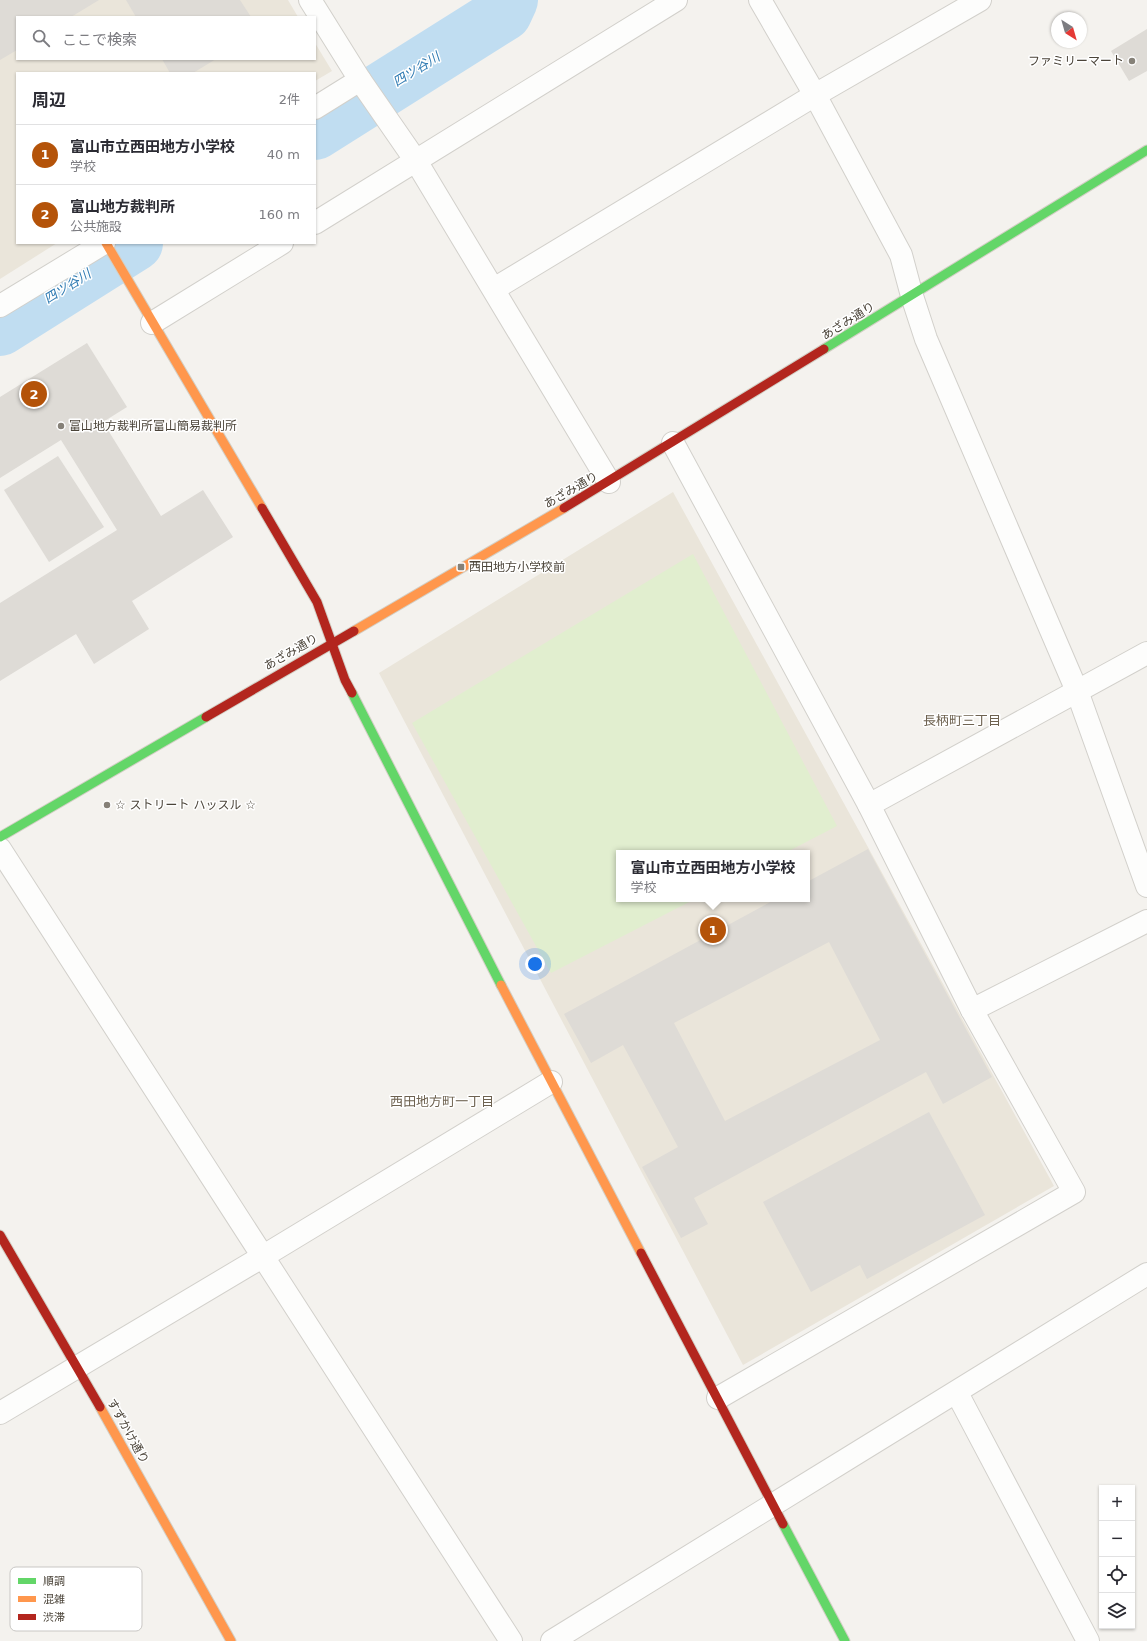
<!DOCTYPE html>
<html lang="ja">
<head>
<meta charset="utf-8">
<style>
	:root { --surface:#fff; --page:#f7f7f7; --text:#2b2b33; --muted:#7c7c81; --line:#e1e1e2; --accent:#b45309 }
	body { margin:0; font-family:"DejaVu Sans","Noto Sans JP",sans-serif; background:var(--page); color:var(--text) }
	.controls { position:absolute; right:12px; bottom:12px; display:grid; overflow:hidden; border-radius:0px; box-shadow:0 1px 3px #0004 }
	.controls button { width:36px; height:36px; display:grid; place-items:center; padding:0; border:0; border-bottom:1px solid var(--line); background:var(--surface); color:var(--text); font:20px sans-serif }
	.compass { position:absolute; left:1051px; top:12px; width:36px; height:36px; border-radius:50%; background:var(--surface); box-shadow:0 1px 3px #0004; rotate:143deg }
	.you { position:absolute; left:535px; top:964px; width:14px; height:14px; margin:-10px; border:3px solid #fff; border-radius:50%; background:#1a73e8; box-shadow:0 0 0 6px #1a73e833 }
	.badge { display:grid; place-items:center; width:26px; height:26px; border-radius:50%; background:var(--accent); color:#fff; font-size:13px; font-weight:700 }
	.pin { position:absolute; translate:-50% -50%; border:2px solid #fff; box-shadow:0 1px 4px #0006 }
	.popup { position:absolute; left:616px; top:850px; width:194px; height:52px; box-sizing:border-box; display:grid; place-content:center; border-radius:0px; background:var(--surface); filter:drop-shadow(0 1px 3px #0005); font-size:13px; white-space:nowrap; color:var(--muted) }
	.popup b { font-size:15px; color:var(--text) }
	.popup::after { content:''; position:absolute; left:50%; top:100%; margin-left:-8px; border:8px solid transparent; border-top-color:var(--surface) }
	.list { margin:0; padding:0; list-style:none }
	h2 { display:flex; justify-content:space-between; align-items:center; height:52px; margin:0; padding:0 16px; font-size:17px }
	h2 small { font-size:13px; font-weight:400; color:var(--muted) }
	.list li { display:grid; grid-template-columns:26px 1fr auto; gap:12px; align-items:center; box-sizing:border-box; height:60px; padding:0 16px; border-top:1px solid var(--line) }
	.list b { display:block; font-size:15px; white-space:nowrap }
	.list p { margin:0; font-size:13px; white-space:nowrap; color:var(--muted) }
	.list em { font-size:13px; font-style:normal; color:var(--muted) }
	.icon { flex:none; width:22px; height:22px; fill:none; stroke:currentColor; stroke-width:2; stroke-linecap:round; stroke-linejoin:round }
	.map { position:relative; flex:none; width:1147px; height:1641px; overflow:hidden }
	.search { position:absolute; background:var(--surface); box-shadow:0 1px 3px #0004; left:16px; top:16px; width:300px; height:44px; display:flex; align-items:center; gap:10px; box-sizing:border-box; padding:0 14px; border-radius:0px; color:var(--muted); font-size:15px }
	.panel { position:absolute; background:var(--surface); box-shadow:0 1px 3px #0004; left:16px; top:72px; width:300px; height:172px; border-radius:0px }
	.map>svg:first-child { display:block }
	.education { fill:#eae5da; fill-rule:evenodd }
	.green { fill:#e1eecf }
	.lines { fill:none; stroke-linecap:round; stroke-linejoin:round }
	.river { stroke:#c0ddf1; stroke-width:56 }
	.building { fill:#dedbd6; fill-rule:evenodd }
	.street-casing { stroke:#d2d0cb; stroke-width:24 }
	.fast-casing { stroke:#d3cfc5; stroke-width:11 }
	.slow-casing { stroke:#d3cfc5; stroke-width:11 }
	.jam-casing { stroke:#d3cfc5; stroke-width:11 }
	.street { stroke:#fdfdfc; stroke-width:22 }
	.fast { stroke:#63d668; stroke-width:9 }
	.slow { stroke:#ff974d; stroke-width:9 }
	.jam { stroke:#b3261e; stroke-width:9 }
	.poi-dot { fill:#868178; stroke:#fff; stroke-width:1.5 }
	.labels { text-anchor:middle; stroke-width:3; stroke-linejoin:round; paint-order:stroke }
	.poi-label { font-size:12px; fill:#4b4439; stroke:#fff; text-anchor:start }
	.street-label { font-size:12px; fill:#4b4439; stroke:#fff }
	.water-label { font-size:13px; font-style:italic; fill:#2e7ab2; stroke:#fff }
	.neighbourhood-label { font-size:13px; fill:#6e6250; stroke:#fff }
	.key { fill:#fff; stroke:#c9c7c4; stroke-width:1 }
	.key-label { font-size:11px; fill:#4b4439 }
</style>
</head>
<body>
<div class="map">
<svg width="1147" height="1641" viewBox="0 0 1147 1641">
	<rect width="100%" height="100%" fill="#f4f2ee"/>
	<g class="education">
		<path d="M0,0H288L298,17H17V59H315V43L332,71L315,81V73H17V243H57L0,279Z"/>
		<path d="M673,492L1054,1186L743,1365L379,673ZM619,853H807V899H619Z"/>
	</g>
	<path class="green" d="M693,554L837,826L785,853H619V899H695L551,973L412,723Z"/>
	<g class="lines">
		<g class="river">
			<path d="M315,132L504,13L510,0"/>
			<path d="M0,328L135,243"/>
		</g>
	</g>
	<g class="building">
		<path d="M0,0H99L71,17H17V50L0,60Z"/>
		<path d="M126,0H240L251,17H136Z"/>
		<path d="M1147,29V71L1129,81L1111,51Z"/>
		<path d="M162,59H216L193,73H170Z"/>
		<path d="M87,343L127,407L103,422L161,516L203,490L233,537L132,601L149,629L94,664L76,634L0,681V603L117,530L61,440L0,478V397Z"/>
		<path d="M58,456L104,527L49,562L4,490Z"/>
		<path d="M868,849L992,1077L943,1104L926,1072L694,1198L708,1224L681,1238L642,1167L678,1147L623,1045L591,1063L564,1014L776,899H807V882ZM829,942L880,1040L725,1121L674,1023Z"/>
		<path d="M929,1112L985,1215L867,1279L860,1265L811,1292L763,1202Z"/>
	</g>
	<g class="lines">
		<defs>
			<g id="street">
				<path d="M310,0L360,80L416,161L609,482"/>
				<path d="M760,0L815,95L901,255L912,296L926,339L1077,691L1147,886"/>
				<path d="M315,108L360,80"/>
				<path d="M315,223L676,0"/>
				<path d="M494,289L815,95L980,0"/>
				<path d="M0,306L104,243"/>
				<path d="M152,323L282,243"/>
				<path d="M673,443L869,805L972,1010L1074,1192L718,1398"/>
				<path d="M869,805L1147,653"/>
				<path d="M0,849L511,1641"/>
				<path d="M972,1010L1147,921"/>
				<path d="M957,1393L1088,1641"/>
				<path d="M0,1413L262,1257L551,1082"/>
				<path d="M552,1641C750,1518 949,1397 1147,1274"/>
			</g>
			<g id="fast">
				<path d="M824,349L1147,150"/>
				<path d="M352,693L501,985"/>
				<path d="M0,837L206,717"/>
				<path d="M783,1524L845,1641"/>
			</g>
			<g id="slow">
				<path d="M106,243L262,508"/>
				<path d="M354,631L564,508"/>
				<path d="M501,985L641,1253"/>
				<path d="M100,1407L231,1641"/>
			</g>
			<g id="jam">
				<path d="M262,508L317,602L345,680L352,693"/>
				<path d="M564,508L824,349"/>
				<path d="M206,717L354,631"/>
				<path d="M0,1235L100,1407"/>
				<path d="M641,1253L783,1524"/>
			</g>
		</defs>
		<use href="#street" class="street-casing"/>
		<use href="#fast" class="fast-casing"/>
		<use href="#slow" class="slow-casing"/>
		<use href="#jam" class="jam-casing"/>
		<use href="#street" class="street"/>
		<use href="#fast" class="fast"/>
		<use href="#slow" class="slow"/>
		<use href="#jam" class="jam"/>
	</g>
	<g class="poi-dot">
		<circle cx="1132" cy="61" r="4"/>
		<circle cx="61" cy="426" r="4"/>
		<rect x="457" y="563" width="8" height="8" rx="2"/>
		<circle cx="107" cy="805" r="4"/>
	</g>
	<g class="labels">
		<g class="poi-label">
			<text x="1124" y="65" text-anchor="end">ファミリーマート</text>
			<text x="69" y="430">富山地方裁判所富山簡易裁判所</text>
			<text x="469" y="571">西田地方小学校前</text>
			<text x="115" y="809">☆ ストリート ハッスル ☆</text>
		</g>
		<g class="street-label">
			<text transform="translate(848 321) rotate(-32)" y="4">あざみ通り</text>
			<text transform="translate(571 490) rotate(-30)" y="4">あざみ通り</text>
			<text transform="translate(291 652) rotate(-30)" y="4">あざみ通り</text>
			<text transform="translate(128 1431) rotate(61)" y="4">すずかけ通り</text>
		</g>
		<g class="water-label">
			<text transform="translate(416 69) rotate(-32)" y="5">四ツ谷川</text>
			<text transform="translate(67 286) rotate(-32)" y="5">四ツ谷川</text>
		</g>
		<g class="neighbourhood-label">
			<text x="962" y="725">長柄町三丁目</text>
			<text x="442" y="1106">西田地方町一丁目</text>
		</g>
	</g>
	<rect x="10" y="1567" width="132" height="64" rx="6" class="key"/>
	<rect x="18" y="1578" width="18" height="6" fill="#63d668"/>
	<rect x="18" y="1596" width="18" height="6" fill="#ff974d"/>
	<rect x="18" y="1614" width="18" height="6" fill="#b3261e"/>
	<g class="key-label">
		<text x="43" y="1585">順調</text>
		<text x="43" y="1603">混雑</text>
		<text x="43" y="1621">渋滞</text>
	</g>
</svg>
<div class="controls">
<button>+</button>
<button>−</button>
<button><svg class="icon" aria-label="locate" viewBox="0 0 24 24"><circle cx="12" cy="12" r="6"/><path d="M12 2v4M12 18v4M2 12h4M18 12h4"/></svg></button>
<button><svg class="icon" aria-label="layers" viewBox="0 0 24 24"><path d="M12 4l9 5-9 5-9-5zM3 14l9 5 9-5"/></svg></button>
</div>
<svg class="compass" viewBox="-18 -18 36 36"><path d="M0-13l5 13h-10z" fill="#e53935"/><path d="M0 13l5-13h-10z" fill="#7c7c81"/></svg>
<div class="you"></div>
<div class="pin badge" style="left:713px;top:930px">1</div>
<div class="popup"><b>富山市立西田地方小学校</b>学校</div>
<div class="pin badge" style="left:34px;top:394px">2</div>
<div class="search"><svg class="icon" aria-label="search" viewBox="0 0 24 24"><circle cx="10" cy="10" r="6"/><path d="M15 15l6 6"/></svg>ここで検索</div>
<section class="panel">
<h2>周辺<small>2件</small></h2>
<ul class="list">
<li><span class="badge">1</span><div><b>富山市立西田地方小学校</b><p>学校</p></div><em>40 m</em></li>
<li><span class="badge">2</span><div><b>富山地方裁判所</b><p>公共施設</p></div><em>160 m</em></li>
</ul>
</section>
</div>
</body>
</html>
